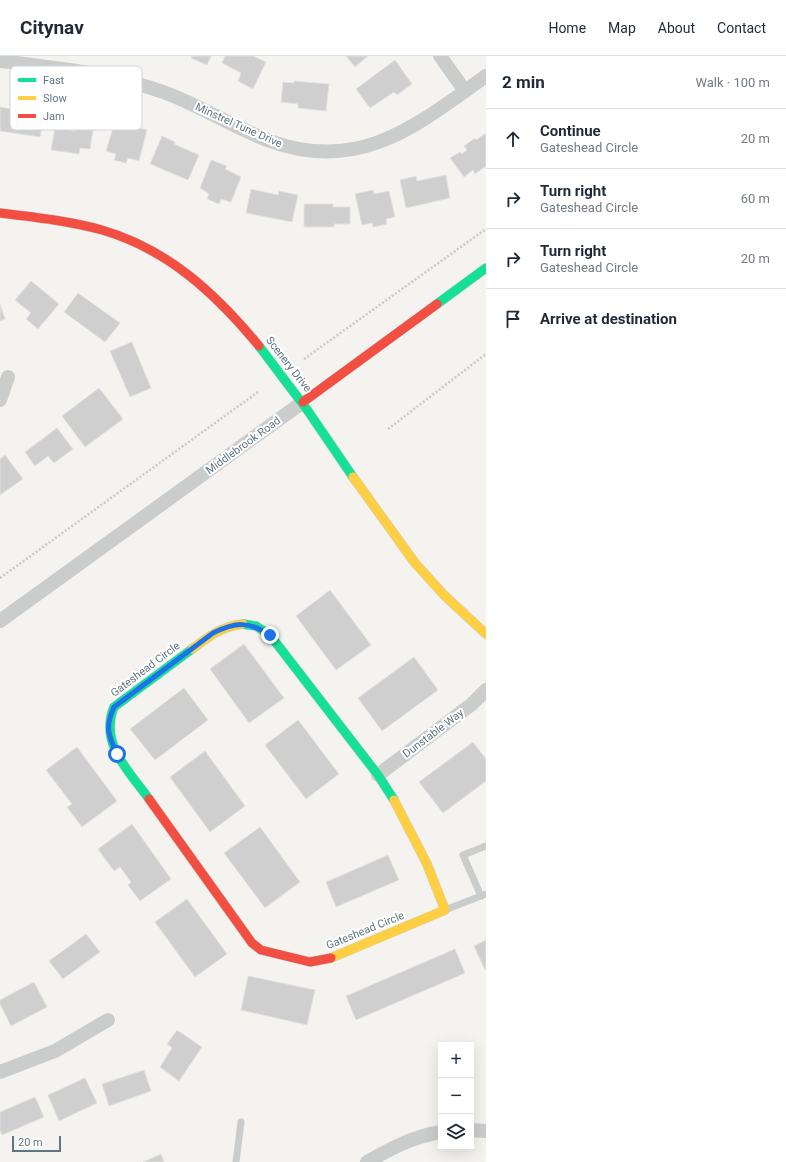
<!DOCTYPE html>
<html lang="en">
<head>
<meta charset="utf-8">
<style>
	:root { --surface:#fff; --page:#f6f6f7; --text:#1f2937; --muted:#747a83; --line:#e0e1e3 }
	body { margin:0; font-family:Roboto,sans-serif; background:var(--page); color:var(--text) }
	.controls { position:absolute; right:12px; bottom:12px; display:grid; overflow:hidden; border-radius:0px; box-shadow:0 4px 16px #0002 }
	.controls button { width:36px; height:36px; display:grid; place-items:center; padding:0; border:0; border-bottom:1px solid var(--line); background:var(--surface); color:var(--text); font:20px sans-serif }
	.scale { position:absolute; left:12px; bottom:10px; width:49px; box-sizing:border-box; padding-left:4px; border:2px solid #607684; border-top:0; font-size:11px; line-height:14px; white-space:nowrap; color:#607684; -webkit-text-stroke:3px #fff; paint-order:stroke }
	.stop { position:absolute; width:12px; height:12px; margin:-9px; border:3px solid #1a73e8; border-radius:50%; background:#fff }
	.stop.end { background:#1a73e8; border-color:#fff; box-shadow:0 1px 4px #0008 }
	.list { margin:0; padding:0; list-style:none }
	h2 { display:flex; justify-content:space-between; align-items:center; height:52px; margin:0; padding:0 16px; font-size:17px }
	h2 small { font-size:13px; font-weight:400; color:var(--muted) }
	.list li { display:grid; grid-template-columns:26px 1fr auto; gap:12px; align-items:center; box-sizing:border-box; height:60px; padding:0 16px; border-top:1px solid var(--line) }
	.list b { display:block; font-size:15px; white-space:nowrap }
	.list p { margin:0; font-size:13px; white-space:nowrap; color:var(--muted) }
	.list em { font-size:13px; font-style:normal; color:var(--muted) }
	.icon { flex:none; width:22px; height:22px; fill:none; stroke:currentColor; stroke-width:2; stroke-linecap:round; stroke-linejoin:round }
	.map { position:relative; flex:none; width:486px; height:1106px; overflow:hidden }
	header { display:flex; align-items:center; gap:24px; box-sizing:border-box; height:56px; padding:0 20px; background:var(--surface); border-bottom:1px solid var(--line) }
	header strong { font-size:19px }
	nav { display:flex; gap:22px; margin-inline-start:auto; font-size:14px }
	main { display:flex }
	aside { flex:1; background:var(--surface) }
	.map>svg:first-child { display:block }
	.building { fill:#cecfce; stroke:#e2e2e1 }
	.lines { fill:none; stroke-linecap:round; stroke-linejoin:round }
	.fast-casing { stroke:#ced0d0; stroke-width:10 }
	.slow-casing { stroke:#ced0d0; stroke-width:10 }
	.jam-casing { stroke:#ced0d0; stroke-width:10 }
	.path { stroke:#c9cacb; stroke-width:2.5; stroke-dasharray:2 2; stroke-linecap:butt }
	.lane { stroke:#cbcccc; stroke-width:7 }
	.street { stroke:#cbcccc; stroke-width:14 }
	.fast { stroke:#16e098; stroke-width:9 }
	.slow { stroke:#ffcf43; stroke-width:9 }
	.jam { stroke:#f24e42; stroke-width:9 }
	.route { stroke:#1a73e8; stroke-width:5 }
	.labels { text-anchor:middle; stroke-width:4; stroke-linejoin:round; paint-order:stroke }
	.street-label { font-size:11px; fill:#607684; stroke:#fff }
	.key { fill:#fff; stroke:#cfd6da; stroke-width:1 }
	.key-label { font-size:11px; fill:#607684 }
</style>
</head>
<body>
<header>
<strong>Citynav</strong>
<nav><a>Home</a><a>Map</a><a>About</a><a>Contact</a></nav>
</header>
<main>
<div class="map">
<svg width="486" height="1106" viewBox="0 0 486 1106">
	<rect width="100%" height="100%" fill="#f4f3f0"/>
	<g class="building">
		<path d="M192,0H211L207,9L191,2Z"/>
		<path d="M225,0H253L266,6L253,33L238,25L241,17L222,7Z"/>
		<path d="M346,0H368L355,11Z"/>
		<path d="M395,4L412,28L397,39L394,36L370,52L356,33Z"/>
		<path d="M294,25L329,28L326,55L298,52V48L281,46L283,26L294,27Z"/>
		<path d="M25,50L45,53L40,81L0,75V51L24,55Z"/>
		<path d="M78,58L95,61L90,93L80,92L79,98L51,94L55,72L75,75Z"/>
		<path d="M114,69L131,73L132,70L147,74L139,105L128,102L126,107L114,104L116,98L106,95Z"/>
		<path d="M486,77V110L475,118L473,114L464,121L450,102L460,96L462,98L467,94L464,90L475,82L476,84Z"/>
		<path d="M162,80L175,86L174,88L199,99L188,124L150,108Z"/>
		<path d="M211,104L227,110L225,113L241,121L231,146L221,143L219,148L207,143L209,138L200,132Z"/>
		<path d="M446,119L450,142L406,152L400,124L416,120L417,125Z"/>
		<path d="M251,133L278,139L279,135L298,139L292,166L246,157Z"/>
		<path d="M373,134L374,138L389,135L395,161L386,163L387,168L373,171L372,167L362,169L355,138Z"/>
		<path d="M304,148H333V151H350V168H334V171H304Z"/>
		<path d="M31,225L59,248L38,273L26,263L31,257L15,244Z"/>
		<path d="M78,237L120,267L105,286L64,256Z"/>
		<path d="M0,248L5,263L0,265Z"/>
		<path d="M132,286L151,332L130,341L110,295Z"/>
		<path d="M99,332L123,363L85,391L62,360Z"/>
		<path d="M57,372L73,393L54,407L48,400L35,410L25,396Z"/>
		<path d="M5,399L23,423L0,439V403Z"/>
		<path d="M330,534L371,589L336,614L296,560Z"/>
		<path d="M244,588L284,642L249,667L210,613Z"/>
		<path d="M414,601L438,634L382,675L358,642Z"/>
		<path d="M184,632L208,664L155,704L130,673Z"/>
		<path d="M298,664L339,718L306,743L265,689Z"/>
		<path d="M473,686L486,703V725L443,757L419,726Z"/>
		<path d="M77,691L117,745L82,771L67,751L72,748L46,714Z"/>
		<path d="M205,695L245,750L210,776L170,721Z"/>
		<path d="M132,768L171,823L140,845L128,829L131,826L120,811L114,815L98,793Z"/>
		<path d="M260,771L300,826L265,852L224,797Z"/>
		<path d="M388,799L399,824L336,851L326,826Z"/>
		<path d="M187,843L227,898L195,921L155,866Z"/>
		<path d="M86,878L100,896L63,923L49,905Z"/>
		<path d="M486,884V914H485L474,890Z"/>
		<path d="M455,893L465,917L356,964L346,940Z"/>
		<path d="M248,920L315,934L307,969L241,954Z"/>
		<path d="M34,926L47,951L11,970L0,948V944Z"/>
		<path d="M177,974L202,991L179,1025L160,1011L172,992L167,988Z"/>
		<path d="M144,1014L151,1035L109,1050L102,1028Z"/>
		<path d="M85,1022L97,1047L59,1065L48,1039Z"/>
		<path d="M35,1041L44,1061L2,1079L0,1075V1056Z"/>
		<path d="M161,1098L164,1106H143Z"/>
	</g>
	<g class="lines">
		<defs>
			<g id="fast">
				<path d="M437,248L486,212"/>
				<path d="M259,290L308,355L353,421"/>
				<path d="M243,568L256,570L270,579L378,719L394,744"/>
				<path d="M149,743C129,715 99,688 114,651L192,593"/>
			</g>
			<g id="slow">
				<path d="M353,421L415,507L444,539L486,578"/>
				<path d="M192,593C208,581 222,570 243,568"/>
				<path d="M331,902L445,854L427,808L394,744"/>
			</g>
			<g id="jam">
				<path d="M0,157C34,161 69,165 102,174C168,193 216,238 259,290"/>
				<path d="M303,346L437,248"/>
				<path d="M149,743L252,887L261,894L310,906L331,902"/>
			</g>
		</defs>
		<use href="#fast" class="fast-casing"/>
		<use href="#slow" class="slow-casing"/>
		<use href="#jam" class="jam-casing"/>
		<g class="path">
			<path d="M304,303L486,173"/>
			<path d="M388,373L486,298"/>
			<path d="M0,522L258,336"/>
		</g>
		<g class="lane">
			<path d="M481,840L463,799L486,790"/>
			<path d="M445,854L486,838"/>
			<path d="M236,1106L241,1066"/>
		</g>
		<g class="street">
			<path d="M440,0L465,35"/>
			<path d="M0,5C55,12 113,17 166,37C201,50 234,72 270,85C360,118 417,69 486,20"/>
			<path d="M0,344L8,321"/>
			<path d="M0,565L303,346"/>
			<path d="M378,719L472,648L486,634"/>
			<path d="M0,1016L55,995L108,964"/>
			<path d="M471,1074L486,1075"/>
			<path d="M367,1106C390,1093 414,1080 441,1076"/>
		</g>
		<use href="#fast" class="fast"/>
		<use href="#slow" class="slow"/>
		<use href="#jam" class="jam"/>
	</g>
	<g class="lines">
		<path class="route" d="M117,698C108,679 105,671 114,651L213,577C236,566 248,565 270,579"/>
	</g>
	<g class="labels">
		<g class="street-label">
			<text transform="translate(239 69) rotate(24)" y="4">Minstrel Tune Drive</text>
			<text transform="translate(289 308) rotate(52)" y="4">Scenery Drive</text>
			<text transform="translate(243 389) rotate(-36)" y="4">Middlebrook Road</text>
			<text transform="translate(145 613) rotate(-37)" y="4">Gateshead Circle</text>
			<text transform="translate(433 677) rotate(-37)" y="4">Dunstable Way</text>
			<text transform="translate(365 874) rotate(-22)" y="4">Gateshead Circle</text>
		</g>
	</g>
	<rect x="10" y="10" width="132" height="64" rx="6" class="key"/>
	<rect x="18" y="22" width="18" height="4" fill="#16e098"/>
	<rect x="18" y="40" width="18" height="4" fill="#ffcf43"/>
	<rect x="18" y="58" width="18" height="4" fill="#f24e42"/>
	<g class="key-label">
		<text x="43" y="28">Fast</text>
		<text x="43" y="46">Slow</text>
		<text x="43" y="64">Jam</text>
	</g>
</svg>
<div class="controls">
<button>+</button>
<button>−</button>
<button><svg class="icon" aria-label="layers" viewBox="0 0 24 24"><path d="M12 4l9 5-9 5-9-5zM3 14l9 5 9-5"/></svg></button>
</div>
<div class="scale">20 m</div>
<div class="stop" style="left:117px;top:698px"></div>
<div class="stop end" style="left:270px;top:579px"></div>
</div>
<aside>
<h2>2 min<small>Walk · 100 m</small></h2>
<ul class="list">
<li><svg class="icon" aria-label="ahead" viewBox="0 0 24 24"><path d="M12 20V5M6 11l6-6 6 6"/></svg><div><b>Continue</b><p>Gateshead Circle</p></div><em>20 m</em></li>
<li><svg class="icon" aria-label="right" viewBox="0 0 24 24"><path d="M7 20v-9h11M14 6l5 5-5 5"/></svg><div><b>Turn right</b><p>Gateshead Circle</p></div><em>60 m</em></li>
<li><svg class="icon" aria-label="right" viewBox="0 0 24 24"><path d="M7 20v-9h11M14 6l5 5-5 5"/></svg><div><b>Turn right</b><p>Gateshead Circle</p></div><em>20 m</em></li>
<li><svg class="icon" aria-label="arrive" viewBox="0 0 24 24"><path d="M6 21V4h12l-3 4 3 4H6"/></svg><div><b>Arrive at destination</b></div></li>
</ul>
</aside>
</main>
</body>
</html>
